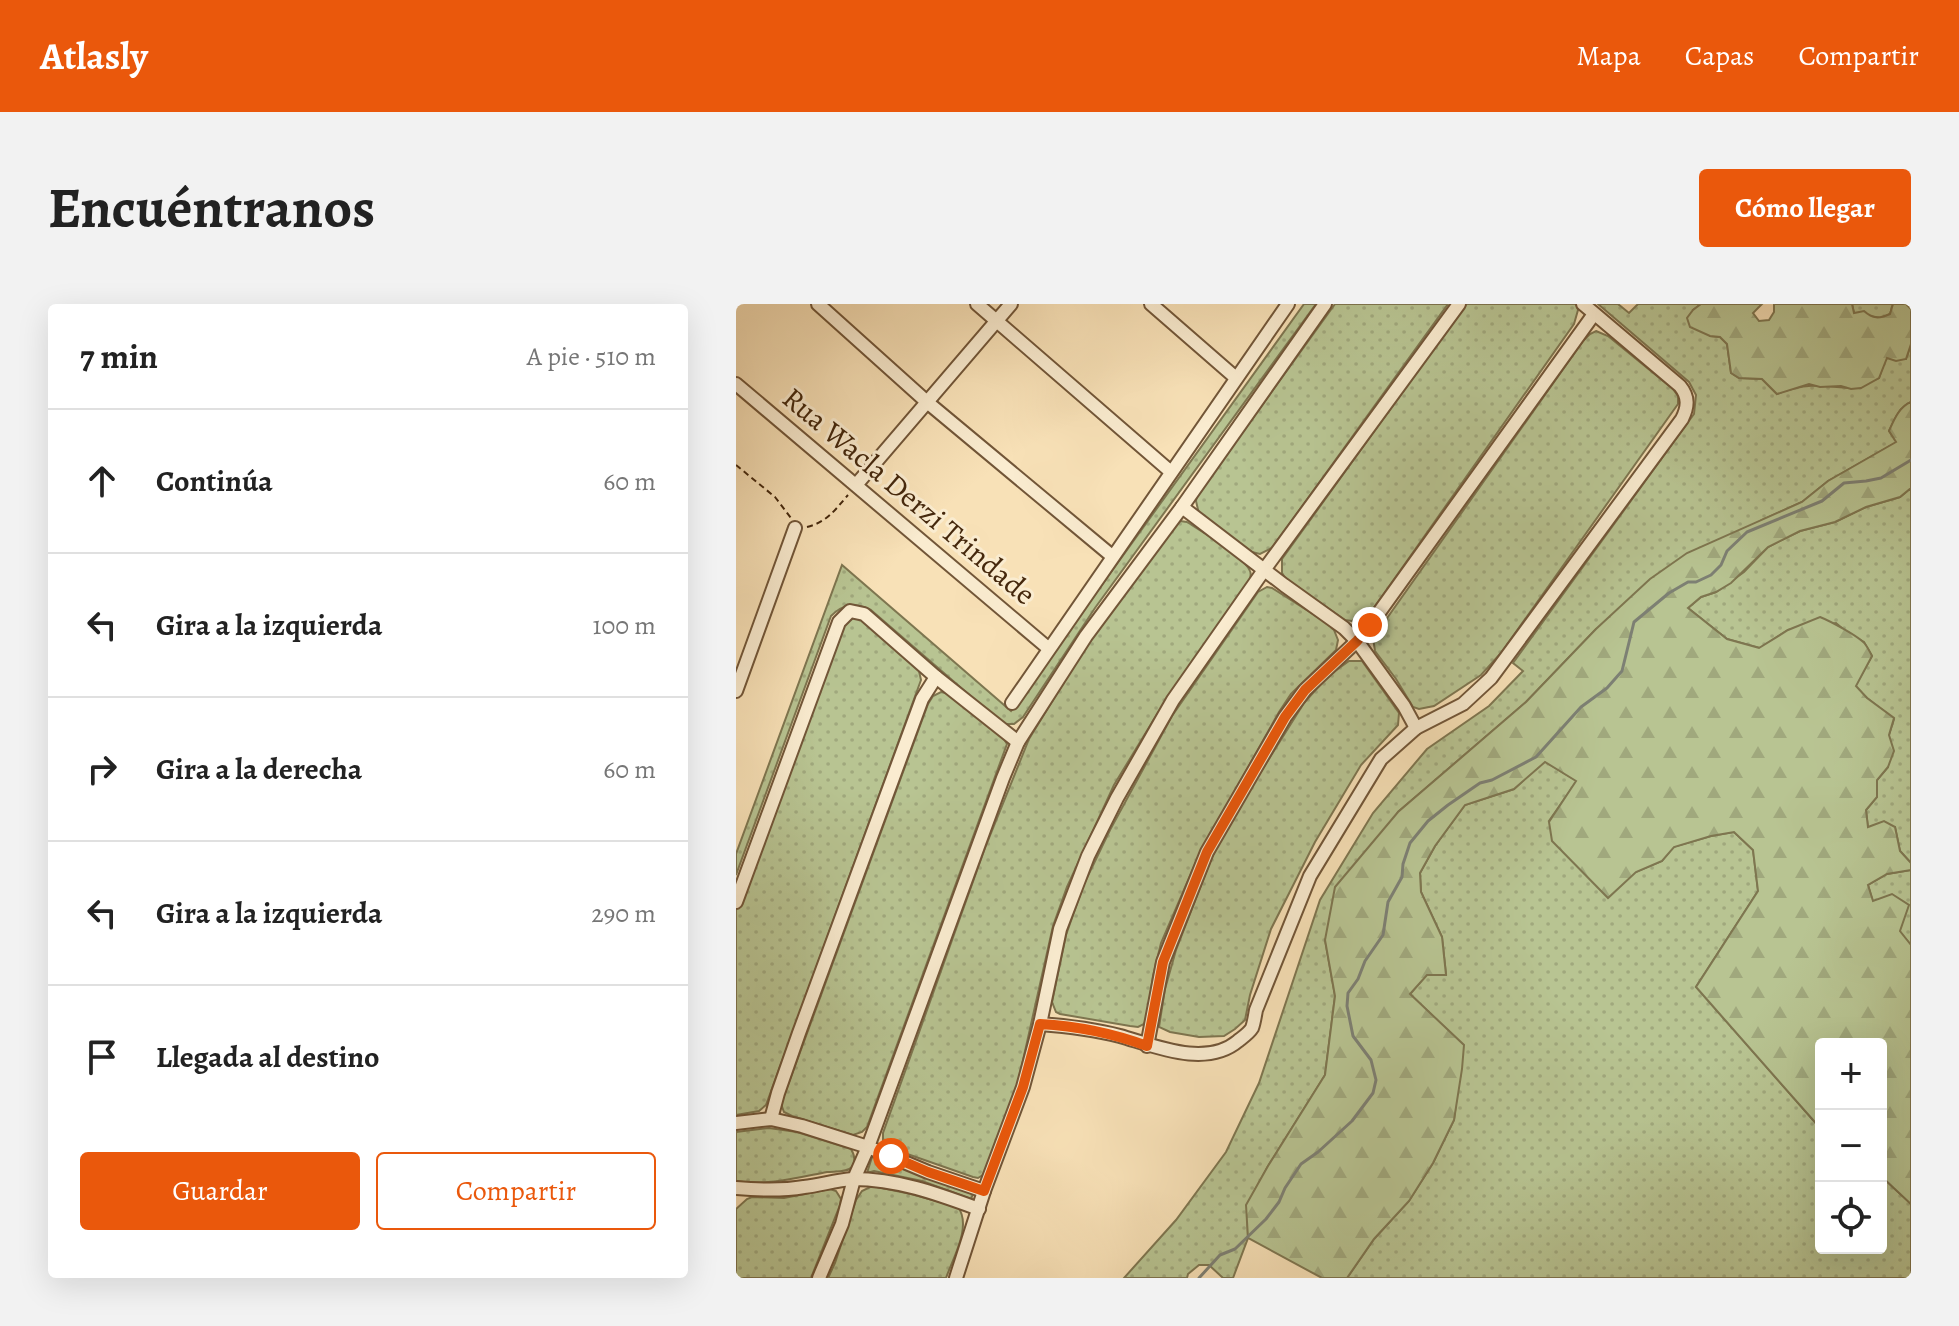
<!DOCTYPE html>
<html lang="es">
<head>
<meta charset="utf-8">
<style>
	:root { --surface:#fff; --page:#f2f2f2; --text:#222; --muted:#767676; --line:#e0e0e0; --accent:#ea580c }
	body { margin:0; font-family:Alegreya,serif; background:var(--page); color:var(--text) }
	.controls { position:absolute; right:24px; bottom:24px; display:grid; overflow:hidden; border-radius:8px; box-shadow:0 8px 32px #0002 }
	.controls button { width:72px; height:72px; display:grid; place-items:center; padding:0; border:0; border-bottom:2px solid var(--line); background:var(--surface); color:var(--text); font:40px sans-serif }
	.stop { position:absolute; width:24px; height:24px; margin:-18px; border:6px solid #ea580c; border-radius:50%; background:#fff }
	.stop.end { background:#ea580c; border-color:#fff; box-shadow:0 2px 8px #0008 }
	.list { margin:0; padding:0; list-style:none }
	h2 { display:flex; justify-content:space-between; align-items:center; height:104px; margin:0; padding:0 32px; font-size:34px }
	h2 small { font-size:26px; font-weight:400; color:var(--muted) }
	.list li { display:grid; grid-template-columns:52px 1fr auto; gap:24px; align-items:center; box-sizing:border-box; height:144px; padding:0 32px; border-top:2px solid var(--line) }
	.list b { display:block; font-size:30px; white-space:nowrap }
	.list em { font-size:26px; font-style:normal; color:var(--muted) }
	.actions { display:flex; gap:16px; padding:24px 32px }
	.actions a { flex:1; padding:18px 0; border:2px solid var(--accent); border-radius:8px; text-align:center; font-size:28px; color:var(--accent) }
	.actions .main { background:var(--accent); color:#fff }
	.icon { flex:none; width:44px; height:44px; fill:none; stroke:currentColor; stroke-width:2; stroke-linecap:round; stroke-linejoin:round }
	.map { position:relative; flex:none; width:1175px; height:974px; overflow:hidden; border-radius:8px }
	header { display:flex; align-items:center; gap:48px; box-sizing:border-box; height:112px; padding:0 40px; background:var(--accent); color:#fff }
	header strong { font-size:38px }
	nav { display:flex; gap:44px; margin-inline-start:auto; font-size:28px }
	.intro { display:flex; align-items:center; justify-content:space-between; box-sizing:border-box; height:192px; padding:0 48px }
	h1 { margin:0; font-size:56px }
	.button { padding:20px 36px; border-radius:8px; background:var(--accent); color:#fff; font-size:28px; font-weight:700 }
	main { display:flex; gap:48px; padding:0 48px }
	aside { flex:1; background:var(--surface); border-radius:8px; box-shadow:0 8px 32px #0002 }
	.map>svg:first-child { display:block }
	.green { fill:url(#green-dots); stroke:#7e7650; stroke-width:2 }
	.forest { fill:url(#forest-firs); stroke:#7e7650; stroke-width:2 }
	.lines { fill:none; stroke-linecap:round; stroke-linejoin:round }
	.stream { stroke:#7d8074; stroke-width:3 }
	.minor-casing { stroke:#725638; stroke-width:16 }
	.path { stroke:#45280d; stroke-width:2; stroke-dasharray:6 4; stroke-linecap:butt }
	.minor { stroke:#faecd0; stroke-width:12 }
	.route { stroke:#ea580c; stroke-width:10 }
	.labels { text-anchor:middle; stroke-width:6; stroke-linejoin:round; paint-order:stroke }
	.street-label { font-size:30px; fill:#45280d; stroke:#faecd0 }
</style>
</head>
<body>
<header>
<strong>Atlasly</strong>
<nav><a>Mapa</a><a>Capas</a><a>Compartir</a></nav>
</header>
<div class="intro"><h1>Encuéntranos</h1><a class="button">Cómo llegar</a></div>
<main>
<aside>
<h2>7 min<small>A pie · 510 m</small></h2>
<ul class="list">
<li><svg class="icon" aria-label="ahead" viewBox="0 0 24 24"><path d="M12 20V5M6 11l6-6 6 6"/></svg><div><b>Continúa</b></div><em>60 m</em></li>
<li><svg class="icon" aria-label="left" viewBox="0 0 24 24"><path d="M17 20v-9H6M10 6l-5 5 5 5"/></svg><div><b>Gira a la izquierda</b></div><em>100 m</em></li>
<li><svg class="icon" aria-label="right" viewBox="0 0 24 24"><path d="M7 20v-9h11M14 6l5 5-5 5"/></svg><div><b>Gira a la derecha</b></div><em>60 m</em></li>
<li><svg class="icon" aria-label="left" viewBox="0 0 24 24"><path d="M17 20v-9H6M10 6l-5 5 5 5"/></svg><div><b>Gira a la izquierda</b></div><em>290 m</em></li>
<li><svg class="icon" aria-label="arrive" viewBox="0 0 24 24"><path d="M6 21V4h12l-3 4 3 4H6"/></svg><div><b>Llegada al destino</b></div></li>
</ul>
<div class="actions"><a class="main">Guardar</a><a>Compartir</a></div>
</aside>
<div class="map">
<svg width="1175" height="974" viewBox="0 0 1175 974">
	<defs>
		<pattern id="green-dots" width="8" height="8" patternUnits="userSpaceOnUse" patternTransform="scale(2)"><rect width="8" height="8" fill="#b8c492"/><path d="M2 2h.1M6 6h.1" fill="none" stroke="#a0a87d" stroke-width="1.8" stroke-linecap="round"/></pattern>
		<pattern id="forest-firs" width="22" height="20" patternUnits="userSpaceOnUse" patternTransform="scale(2)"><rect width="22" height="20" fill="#b8c492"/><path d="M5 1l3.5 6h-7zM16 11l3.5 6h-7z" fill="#a0a87d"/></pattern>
	</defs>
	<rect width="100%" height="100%" fill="#f8e1b7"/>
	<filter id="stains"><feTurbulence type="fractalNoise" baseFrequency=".0025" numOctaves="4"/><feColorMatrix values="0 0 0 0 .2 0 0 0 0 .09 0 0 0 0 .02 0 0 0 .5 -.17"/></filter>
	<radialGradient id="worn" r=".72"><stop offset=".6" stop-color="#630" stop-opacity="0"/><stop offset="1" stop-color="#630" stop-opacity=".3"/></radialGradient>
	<g class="green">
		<path d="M568,0H580L359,304L287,413L278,420H267L135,306C119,298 107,300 95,312L0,571V550L106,261L275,407Z"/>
		<path d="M599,0H712L536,244L524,250L516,248L463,210L460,197L461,191Z"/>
		<path d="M730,0H840L842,6L838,20L635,308L616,317L609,316L550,275L546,269V255Z"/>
		<path d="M862,0H882L893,9L902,0H965L957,6L974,32L984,33L991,40L995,69L1003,74L1026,75L1041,90C1068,79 1084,81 1112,84C1121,85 1134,77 1143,74L1150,53L1170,55L1175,40V98C1163,103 1158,116 1153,127L1161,138L1092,177L1066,198L1026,216L860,325L790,398L662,508L589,636L599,692L589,771L532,862L511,901L512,934L497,974H487L473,961H463L452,970L451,974H388L440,916L490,848L523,779L584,596L637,509L691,445L753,402L787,367L777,359L958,110L960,91L953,78Z"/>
		<path d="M1116,0H1157L1154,10L1145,14L1118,9Z"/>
		<path d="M860,27L872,32L937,85L942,92V100L765,349L745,371L698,402L683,405L677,403L660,375L639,347L637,334L847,37L854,30Z"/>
		<path d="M1175,184V559L1164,547L1159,523L1132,524L1130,506L1141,493V476L1152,463L1153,431L1158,415L1131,394L1119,382L1136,352L1128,338L1113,330L1100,319L1052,326L1024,344L991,335L952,304L965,293L980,288L1008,268L1032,243L1064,227L1099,218L1130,203L1164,193Z"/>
		<path d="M444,217L451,218C465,227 509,253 514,267C516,272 514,275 512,280L423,407L378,481L331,583L317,622L281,783L250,869L242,874L237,873L157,845L147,837V829L249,544L293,435L347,347L438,219Z"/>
		<path d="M531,283L536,284L591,319L598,326L602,336L600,346L555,390L543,408L463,551L425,639L417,672L411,714L408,720L402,723L394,722L324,710L320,708L316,698L330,631L348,580L374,526L436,412L522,288Z"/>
		<path d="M121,312L128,316L177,361L183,367L185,376L30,801L23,807L0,811V606L102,328L106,321Z"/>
		<path d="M613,357H626L663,409L662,421L625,461L579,538L535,625L514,691L509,716L499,725L488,732L463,733L434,728L423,723L429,685L440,646L476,553L499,509L568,399L592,372Z"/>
		<path d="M205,388L214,390L268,435L271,440L131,823L126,828L117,831L56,812L48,808L45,800L192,400L197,392Z"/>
		<path d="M808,457L841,477L813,517L900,568L926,557L937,543L975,532L998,528L1017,546L1022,587L960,683L1085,825V944H1145V872L1175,900V974H611L638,935L673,897L697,859L718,816L727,741L674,690L691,670H710L706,633L685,588L684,569L699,542L729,501L778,485Z"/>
		<path d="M1175,566V641L1137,598L1132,581L1151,570Z"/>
		<path d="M33,824L61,828L115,845C118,850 120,857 116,863C111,869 98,867 91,868C60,874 31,882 0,877V828Z"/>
		<path d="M136,853L238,888L235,895L186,877L138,867L131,869Z"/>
		<path d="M136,882L175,890L222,903C236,922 217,954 210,974H92L99,959L120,896L126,887Z"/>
		<path d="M94,885L100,887L105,895L104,901L75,974H0V905L11,895L16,893L48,894Z"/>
	</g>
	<g class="forest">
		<path d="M965,0H1026L1017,9L1023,17L1033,16L1038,8V0H1116L1118,9L1128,7C1137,15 1143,15 1154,10L1157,0H1170L1175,5V40L1170,55L1160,57L1151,54L1143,74L1125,84L1115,85L1105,82L1084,83L1073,80L1041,90L1026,75L1003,74L995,69L991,40L984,33L974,32L954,23L951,14L957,6Z"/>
		<path d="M1175,98V184L1164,193L1130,203L1099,218L1064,227L1032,243L995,279L980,288L965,293L952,304L991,335L1023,344L1052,326L1084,313C1094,317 1124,333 1129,340C1132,344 1134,348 1136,352L1120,382L1131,394L1158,414L1153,431L1158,447L1152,463L1141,476V493L1130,506L1132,523L1148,517L1159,523L1164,547L1175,559V566L1151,570L1132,581L1137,597L1156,590L1173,601L1164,627L1175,641V900L1145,872V740H1085V825L960,683L1022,587L1017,546L998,528L975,532L938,543L926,557L900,568L872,594L816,537L813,518L840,477L809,458L778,485L729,501L699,542L684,569L685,588L706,633L710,671H691L674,690L728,741L726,765L718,816L697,859L673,897L638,935L611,974H586L512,934L510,901L532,862L589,771L599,692L589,636L599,583L662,508L790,398L860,325L914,275L951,249L1066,198L1092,177L1160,138L1153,127C1158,116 1163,103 1175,98Z"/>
	</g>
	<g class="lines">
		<path class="stream" d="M463,974L484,951L499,945L530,915L543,898L549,884L565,860L582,848L616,817L637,789L640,776L635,756L617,732L611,702L612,689L622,675L629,657L647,631L652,598L666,573L667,560L674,539L692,517L712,501L744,479L756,476L800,453L845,403L871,384L886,367L898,318L933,289L952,278H960L975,271L985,261L991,247L1011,228L1086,197L1108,179L1130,177L1145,174L1175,156"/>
		<defs>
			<g id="minor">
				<path d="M82,0L191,98L376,252"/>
				<path d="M241,0L435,168"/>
				<path d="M415,0L500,74"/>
				<path d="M0,80L312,344"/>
				<path d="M120,181L275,0"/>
				<path d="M446,203L548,281L608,324L621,337L634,355L668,402L680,424"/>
				<path d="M0,387L59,224"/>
				<path d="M276,399L552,0"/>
				<path d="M0,598L103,318L114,307L128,310L200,373L282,438"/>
				<path d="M304,720C331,722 357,725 384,732C419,742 470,764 502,737C507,733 513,729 516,724C518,719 519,711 520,706L574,572L645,455L680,424L727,400L755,374L946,115C952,103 953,93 944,82L847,0"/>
				<path d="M411,742L427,658L471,548L549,413L569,386L621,337L634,321L858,10"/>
				<path d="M35,815L42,789L63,729L186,395L200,373"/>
				<path d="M0,819L35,815L66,822L132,843L192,868L248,887"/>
				<path d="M0,884C23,886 45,887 68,883C85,881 100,876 117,875C162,875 202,890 243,905"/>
				<path d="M83,974L106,920L118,875L132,843L267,474L282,438L350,332L446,203L589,0"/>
				<path d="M220,974L248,887L287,783L304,720L324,625L352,552L381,494L437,396L528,266L723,0"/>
			</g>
		</defs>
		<use href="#minor" class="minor-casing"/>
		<g class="path">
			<path d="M0,161L39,193L55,214"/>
			<path d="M71,223C91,218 99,206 112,191"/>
		</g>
		<use href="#minor" class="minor"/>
	</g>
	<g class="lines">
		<path class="route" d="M155,852L192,868L248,887L287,783L304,720C341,722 376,729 411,742L427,658L471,548L549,413L569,386L621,337L634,321"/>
	</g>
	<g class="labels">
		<g class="street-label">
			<text transform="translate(173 192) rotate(40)" y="10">Rua Wacla Derzi Trindade</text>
		</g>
	</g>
	<rect width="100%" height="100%" filter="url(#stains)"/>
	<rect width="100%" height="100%" fill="url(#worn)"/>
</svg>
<div class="controls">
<button>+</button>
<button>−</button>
<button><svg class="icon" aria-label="locate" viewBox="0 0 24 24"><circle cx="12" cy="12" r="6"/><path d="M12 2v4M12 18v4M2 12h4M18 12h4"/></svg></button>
</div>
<div class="stop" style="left:155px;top:852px"></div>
<div class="stop end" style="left:634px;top:321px"></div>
</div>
</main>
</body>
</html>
